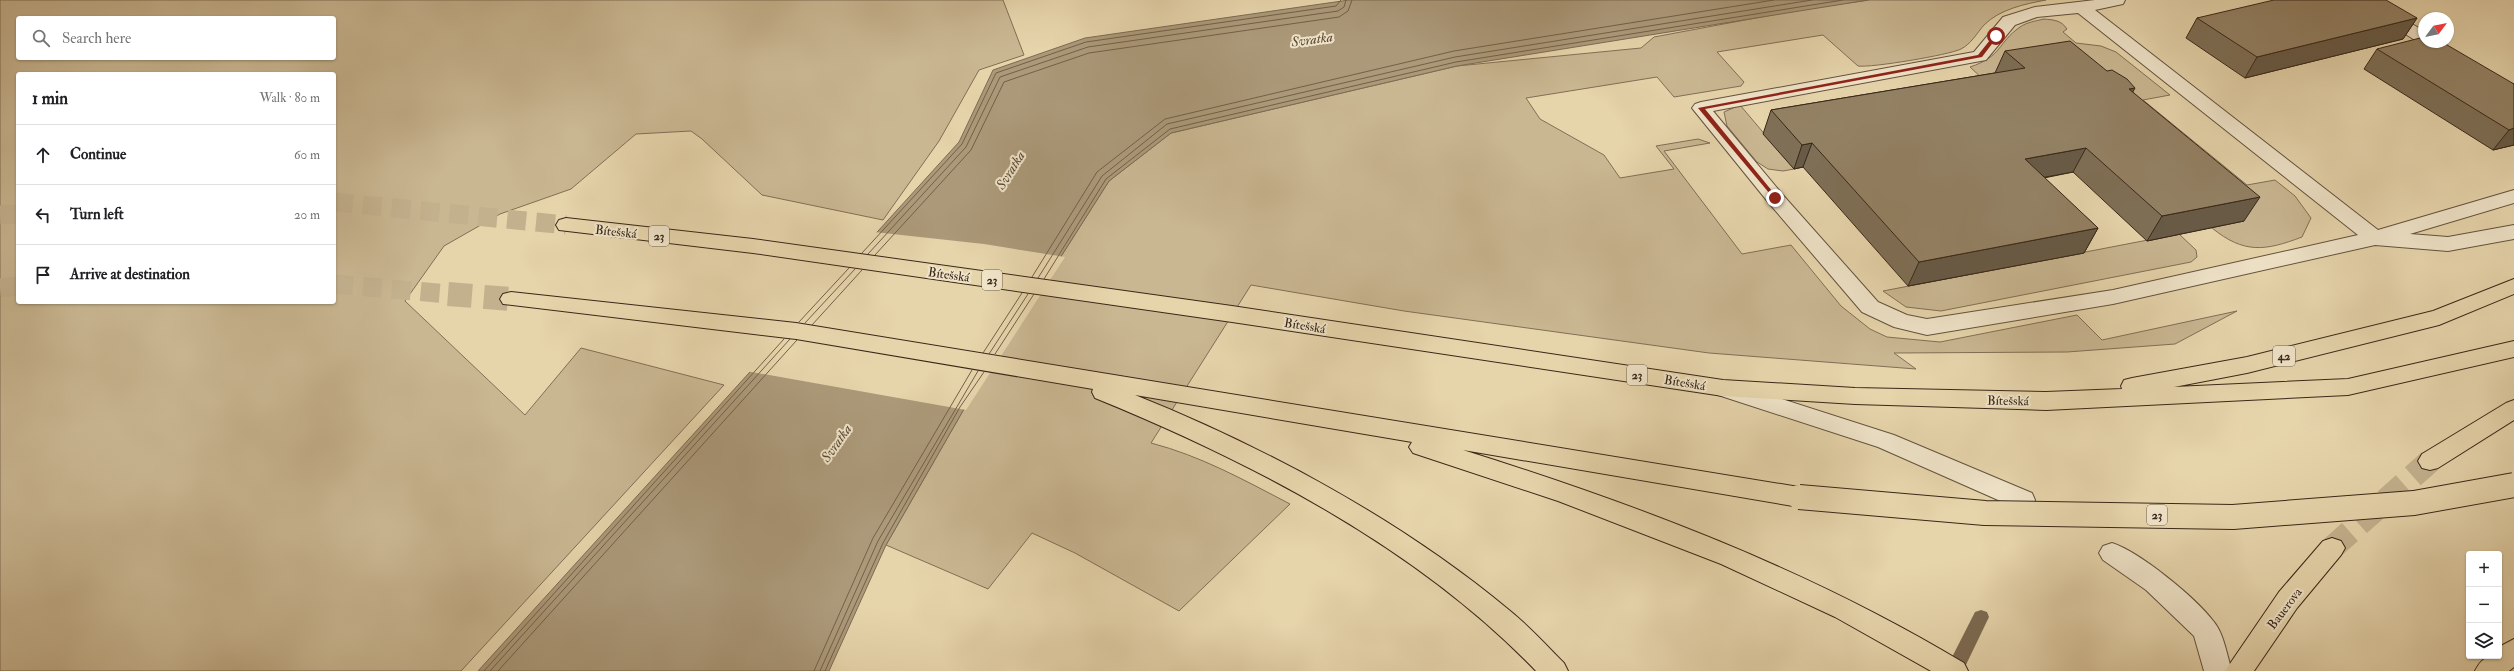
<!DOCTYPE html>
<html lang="en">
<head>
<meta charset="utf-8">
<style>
	:root { --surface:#fff; --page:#f2f2f2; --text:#202124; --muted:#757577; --line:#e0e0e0 }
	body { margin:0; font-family:"IM FELL Double Pica",serif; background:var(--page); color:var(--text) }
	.controls { position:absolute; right:12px; bottom:12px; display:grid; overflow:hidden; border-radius:4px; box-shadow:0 1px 3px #0004 }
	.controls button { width:36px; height:36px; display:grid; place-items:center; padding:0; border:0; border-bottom:1px solid var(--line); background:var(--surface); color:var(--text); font:20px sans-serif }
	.compass { position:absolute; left:2418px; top:12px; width:36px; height:36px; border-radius:50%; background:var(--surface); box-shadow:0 1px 3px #0004; rotate:58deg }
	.stop { position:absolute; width:12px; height:12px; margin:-9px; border:3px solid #8f2418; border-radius:50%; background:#fff }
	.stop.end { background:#8f2418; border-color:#fff; box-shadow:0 1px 4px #0008 }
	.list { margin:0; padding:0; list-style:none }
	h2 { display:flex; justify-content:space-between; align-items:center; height:52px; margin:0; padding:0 16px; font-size:17px }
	h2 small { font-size:13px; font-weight:400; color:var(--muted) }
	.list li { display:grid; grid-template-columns:26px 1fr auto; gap:12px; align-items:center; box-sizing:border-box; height:60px; padding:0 16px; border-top:1px solid var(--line) }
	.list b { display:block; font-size:15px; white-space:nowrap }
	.list em { font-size:13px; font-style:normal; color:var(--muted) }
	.icon { flex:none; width:22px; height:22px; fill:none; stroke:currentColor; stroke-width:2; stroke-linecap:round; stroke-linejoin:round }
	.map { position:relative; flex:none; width:2514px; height:671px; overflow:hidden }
	.search { position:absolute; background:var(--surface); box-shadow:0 1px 3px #0004; left:16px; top:16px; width:320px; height:44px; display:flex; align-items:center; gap:10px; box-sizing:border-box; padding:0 14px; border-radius:4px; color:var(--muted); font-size:15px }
	.panel { position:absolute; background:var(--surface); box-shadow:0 1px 3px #0004; left:16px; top:72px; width:320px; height:232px; border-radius:4px }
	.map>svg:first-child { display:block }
	.green { fill:#c9b792; stroke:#816f55; fill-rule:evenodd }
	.water { fill:#ab9979; stroke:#7d6b52 }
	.pier { fill:#e6d4ab }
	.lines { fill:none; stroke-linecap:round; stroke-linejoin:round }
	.shore { stroke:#726048; stroke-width:1 }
	.stream { fill:#7d6b52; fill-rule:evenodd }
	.trunk-tunnel-far1 { stroke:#c3b18e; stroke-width:19; stroke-dasharray:19 10; stroke-linecap:butt }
	.trunk-tunnel { stroke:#c3b18e; stroke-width:24; stroke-dasharray:24 12; stroke-linecap:butt }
	.service-casing { stroke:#64523d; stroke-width:2 }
	.trunk-casing { stroke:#392718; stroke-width:2 }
	.service { fill:#efe3c8; fill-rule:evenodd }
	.trunk { fill:#e6d4ab; fill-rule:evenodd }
	.trunk-bridge-casing { stroke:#392718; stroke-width:26; stroke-linecap:butt }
	.trunk-bridge { stroke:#e6d4ab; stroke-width:24 }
	.wall { fill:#7e6f56; stroke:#392718 }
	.shaded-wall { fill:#675a46; stroke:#392718 }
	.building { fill:#938164; stroke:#392718 }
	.route { fill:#8f2418 }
	.labels { text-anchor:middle; stroke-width:4; stroke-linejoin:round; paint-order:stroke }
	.shield { fill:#efe3c8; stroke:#705f4d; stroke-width:1 }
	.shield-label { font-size:12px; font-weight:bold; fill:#392718 }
	.street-label { font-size:13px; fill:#392718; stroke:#efe3c8 }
	.water-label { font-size:14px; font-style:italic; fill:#5b4935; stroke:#efe3c8 }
</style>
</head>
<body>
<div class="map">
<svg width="2514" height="671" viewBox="0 0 2514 671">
	<rect width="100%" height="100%" fill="#e6d4ab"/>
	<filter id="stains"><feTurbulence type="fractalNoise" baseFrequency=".005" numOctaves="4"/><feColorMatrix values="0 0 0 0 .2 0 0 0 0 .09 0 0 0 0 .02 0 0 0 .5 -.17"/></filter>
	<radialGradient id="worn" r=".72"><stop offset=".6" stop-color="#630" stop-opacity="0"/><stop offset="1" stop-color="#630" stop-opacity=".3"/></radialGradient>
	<g class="green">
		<path d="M0,0H1003L1024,55L979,70L939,141L883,220L762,195L702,139L691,131L636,134L571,189L500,214L444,246L405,301L525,415L581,348L724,385L461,671H0ZM18,18H334V58H18ZM18,74H334V302H18Z"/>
		<path d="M1870,0H2046C2025,4 2000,9 1984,25C1977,33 1971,44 1961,49C1949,55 1871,68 1858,66L1823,35L1717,52L1744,82L1741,86L1674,97L1657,77L1526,98L1540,119L1604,155L1620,178L1674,169L1656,146L1698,139L1710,143L1664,151L1742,254L1791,245L1841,306L1870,329L1887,337L1940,342L2077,315L2102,340L2237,311L2175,344L2067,352L1894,353L1916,369L1709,353L1404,311L1251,285L1151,443C1201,456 1244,480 1290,504L1179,611L1075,553L1032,533L988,589L886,545L964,409L1109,181L1171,133L1457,66L1641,48L1654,37L1804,9Z"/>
		<path d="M2044,19C2054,20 2061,20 2067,29L2063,32L2076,43L2101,46L2116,52L2170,95L2143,100L2247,185L2275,180L2295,196L2311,218L2302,237C2265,251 2244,254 2212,228L1999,94L1970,67C2003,56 1997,43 2020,27C2027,22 2036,21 2044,19Z"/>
		<path d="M1740,105L1794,169L1783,171L1768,169L1757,162L1727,126L1724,112Z"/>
		<path d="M2179,234L2196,250L2197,257L2191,262L1941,311L1906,307L1883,291Z"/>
	</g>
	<path class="water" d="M1349,0H1868L1457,66L1171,133L1109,181L964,409L886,545L829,671H478L959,142L993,70L1085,38Z"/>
	<path class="pier" d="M874,232L984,244L1065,257L966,410L746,371Z"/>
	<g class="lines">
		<g class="shore">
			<path d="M862,253L962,144L996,73L1086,42L1336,6L1341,0"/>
			<path d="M868,254L966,147L1000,77L1088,47L1338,11L1344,7L1346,0"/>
			<path d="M875,255L971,150L1004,82L1089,53L1339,17L1348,11L1352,0"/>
			<path d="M1032,277L1097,172L1165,119L1454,51L1774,0"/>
			<path d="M1038,278L1102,176L1167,124L1455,57L1812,0"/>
			<path d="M1044,279L1106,179L1170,129L1456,62L1843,0"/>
			<path d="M799,322L849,268"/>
			<path d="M805,323L855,269"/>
			<path d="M812,325L862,270"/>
			<path d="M983,353L1022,293"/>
			<path d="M989,354L1028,294"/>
			<path d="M995,354L1034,294"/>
			<path d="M484,671L784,339"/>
			<path d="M490,671L790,339"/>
			<path d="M498,671L797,340"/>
			<path d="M814,671L873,538L972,370"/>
			<path d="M820,671L878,541L978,371"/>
			<path d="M825,671L883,543L960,407L984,372"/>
		</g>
		<path class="stream" d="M1981,610L1987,612L1989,617L1963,671H1945L1975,612Z"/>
		<g class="trunk-tunnel-far1">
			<path d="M334,202L566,225"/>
			<path d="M0,215L18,214"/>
			<path d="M334,284L460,295"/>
			<path d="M0,288L18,286"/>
		</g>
		<g class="trunk-tunnel">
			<path d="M448,294L511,299"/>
			<path d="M2332,548L2430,461"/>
		</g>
		<defs>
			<g id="service">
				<path d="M2095,0H2125L2123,4L2095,10L2378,230L2514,190V203L2410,234L2448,237L2514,225V239L2448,251L2375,245L2113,304L1927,335L1894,327L1862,312L1768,202L1692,108L1695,104L1701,102L1974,52L2003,17L2035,7ZM2078,13L2358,235L2113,290L1927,319L1907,315L1878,302L1782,194L1713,111L1986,60L2015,25L2037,17Z"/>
				<path d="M2351,0H2371L2424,31V42H2429H2418Z"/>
				<path d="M1726,381L1894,435L2032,493L2035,500L2032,507L2023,510L2014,507L1878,447L1718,395L1715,389L1718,383Z"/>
				<path d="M2112,543C2140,552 2196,598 2214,622C2224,634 2227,656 2232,671H2204L2194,636L2146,590L2103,560L2099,553L2103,546Z"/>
			</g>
			<g id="trunk">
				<path d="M566,218L753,239L1232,306L1723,380L1855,388L2046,392L2122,389L2121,386L2124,380L2132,378L2247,357L2433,311L2514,279V294L2439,325L2247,373L2174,387L2348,379L2514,341V357L2348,395L2046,410L1855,404L1723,396L1232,322L753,253L559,230L556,225L559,220Z"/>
				<path d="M511,292L796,323L1799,487L1808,490L1811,497L1808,504L1799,507L1463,450C1636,504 1808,569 1964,663L1968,671H1931L1835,617L1721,564L1558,501L1413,453L1409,447L1412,442L1135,395C1265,447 1401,520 1509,610C1529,626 1546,645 1564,663L1568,671H1536C1418,548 1252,462 1095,398L1092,392L1093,389L796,339L503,304L500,299L503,294Z"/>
				<path d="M2514,400V420L2438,468L2430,470L2422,468L2418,461L2422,454L2506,403Z"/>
				<path d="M2332,538L2341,541L2345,548L2341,555L2297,608L2254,671H2225L2279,592L2323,541Z"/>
				<path d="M2514,639V667L2509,671H2475C2481,659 2486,656 2499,656V647Z"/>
			</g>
		</defs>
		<use href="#service" class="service-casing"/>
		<use href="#trunk" class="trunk-casing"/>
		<use href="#service" class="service"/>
		<use href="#trunk" class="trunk"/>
		<defs>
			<path id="trunk-bridge" d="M1799,497L1985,513L2233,517L2414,503L2514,485"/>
		</defs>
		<use href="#trunk-bridge" class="trunk-bridge-casing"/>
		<use href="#trunk-bridge" class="trunk-bridge"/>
	</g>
	<g class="wall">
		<path d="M2197,18H2417L2403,39L2245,78L2186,38Z"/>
		<path d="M2377,49L2514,84V145L2493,150L2364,69Z"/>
		<path d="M2005,51L2133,92L2244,221L2147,241L2073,172L2044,178L2098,228L2084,253L1908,286L1803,167L1794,169L1763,134L1771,110L1995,73Z"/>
	</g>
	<g class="shaded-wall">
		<path d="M2417,18L2403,39L2245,78L2257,57Z"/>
		<path d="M2135,88L2122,112L2129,89Z"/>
		<path d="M2514,128V145L2493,150L2509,130Z"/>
		<path d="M1812,143L1803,167L1794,169L1802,145Z"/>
		<path d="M2086,148L2073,172L2013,183L2025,159Z"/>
		<path d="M2260,197L2244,221L2147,241L2162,216Z"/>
		<path d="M2098,228L2084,253L1908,286L1919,262Z"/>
	</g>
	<g class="building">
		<path d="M2274,0H2386L2417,18L2257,57L2197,18Z"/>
		<path d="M2424,37V42H2442L2514,84V128L2509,130L2377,49Z"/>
		<path d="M2070,41L2107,71L2112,70L2127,79L2135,88L2129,89L2260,197L2162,216L2086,148L2025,159L2098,228L1919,262L1812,143L1802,145L1771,110L2025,68L2005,51Z"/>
	</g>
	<path class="route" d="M1994,35L1998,36L1982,57L1705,109L1777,197L1775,200L1698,108L1978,55Z"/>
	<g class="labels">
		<g class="shield">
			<rect x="649" y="226" width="20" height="20" rx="3"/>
			<rect x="982" y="270" width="20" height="20" rx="3"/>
			<rect x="2273" y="346" width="22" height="20" rx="3"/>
			<rect x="1627" y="365" width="20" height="20" rx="3"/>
			<rect x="2147" y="505" width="20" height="20" rx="3"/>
		</g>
		<g class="shield-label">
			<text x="659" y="240">23</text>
			<text x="992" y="284">23</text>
			<text x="2284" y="360">42</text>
			<text x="1637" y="379">23</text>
			<text x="2157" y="519">23</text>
		</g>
		<g class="street-label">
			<text transform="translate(616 231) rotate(6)" y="5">Bítešská</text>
			<text transform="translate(949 274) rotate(8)" y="5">Bítešská</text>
			<text transform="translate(1305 325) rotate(9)" y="5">Bítešská</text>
			<text transform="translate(1685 382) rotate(9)" y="5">Bítešská</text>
			<text transform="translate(2008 400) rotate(1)" y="5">Bítešská</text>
			<text transform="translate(2284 608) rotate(-53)" y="5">Bauerova</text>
		</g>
		<g class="water-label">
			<text transform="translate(1312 39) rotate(-8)" y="5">Svratka</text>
			<text transform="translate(1010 170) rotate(-58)" y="5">Svratka</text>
			<text transform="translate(836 443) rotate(-55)" y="5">Svratka</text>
		</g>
	</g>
	<rect width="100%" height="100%" filter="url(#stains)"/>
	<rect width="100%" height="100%" fill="url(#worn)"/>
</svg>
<div class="controls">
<button>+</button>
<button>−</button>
<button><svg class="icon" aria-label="layers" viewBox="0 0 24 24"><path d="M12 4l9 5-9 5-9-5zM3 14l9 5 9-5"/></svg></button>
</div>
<svg class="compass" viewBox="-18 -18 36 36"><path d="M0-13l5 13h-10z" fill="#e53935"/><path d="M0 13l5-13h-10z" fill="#757577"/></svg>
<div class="stop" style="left:1996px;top:36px"></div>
<div class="stop end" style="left:1775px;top:198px"></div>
<div class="search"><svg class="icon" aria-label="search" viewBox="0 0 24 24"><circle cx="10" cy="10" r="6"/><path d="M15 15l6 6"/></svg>Search here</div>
<section class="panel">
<h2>1 min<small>Walk · 80 m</small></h2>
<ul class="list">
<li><svg class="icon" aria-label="ahead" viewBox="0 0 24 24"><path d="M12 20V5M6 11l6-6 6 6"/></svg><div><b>Continue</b></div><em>60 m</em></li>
<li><svg class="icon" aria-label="left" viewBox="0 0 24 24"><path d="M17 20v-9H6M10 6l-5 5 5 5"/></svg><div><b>Turn left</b></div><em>20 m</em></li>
<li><svg class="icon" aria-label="arrive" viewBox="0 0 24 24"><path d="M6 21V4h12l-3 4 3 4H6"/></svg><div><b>Arrive at destination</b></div></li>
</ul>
</section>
</div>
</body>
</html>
